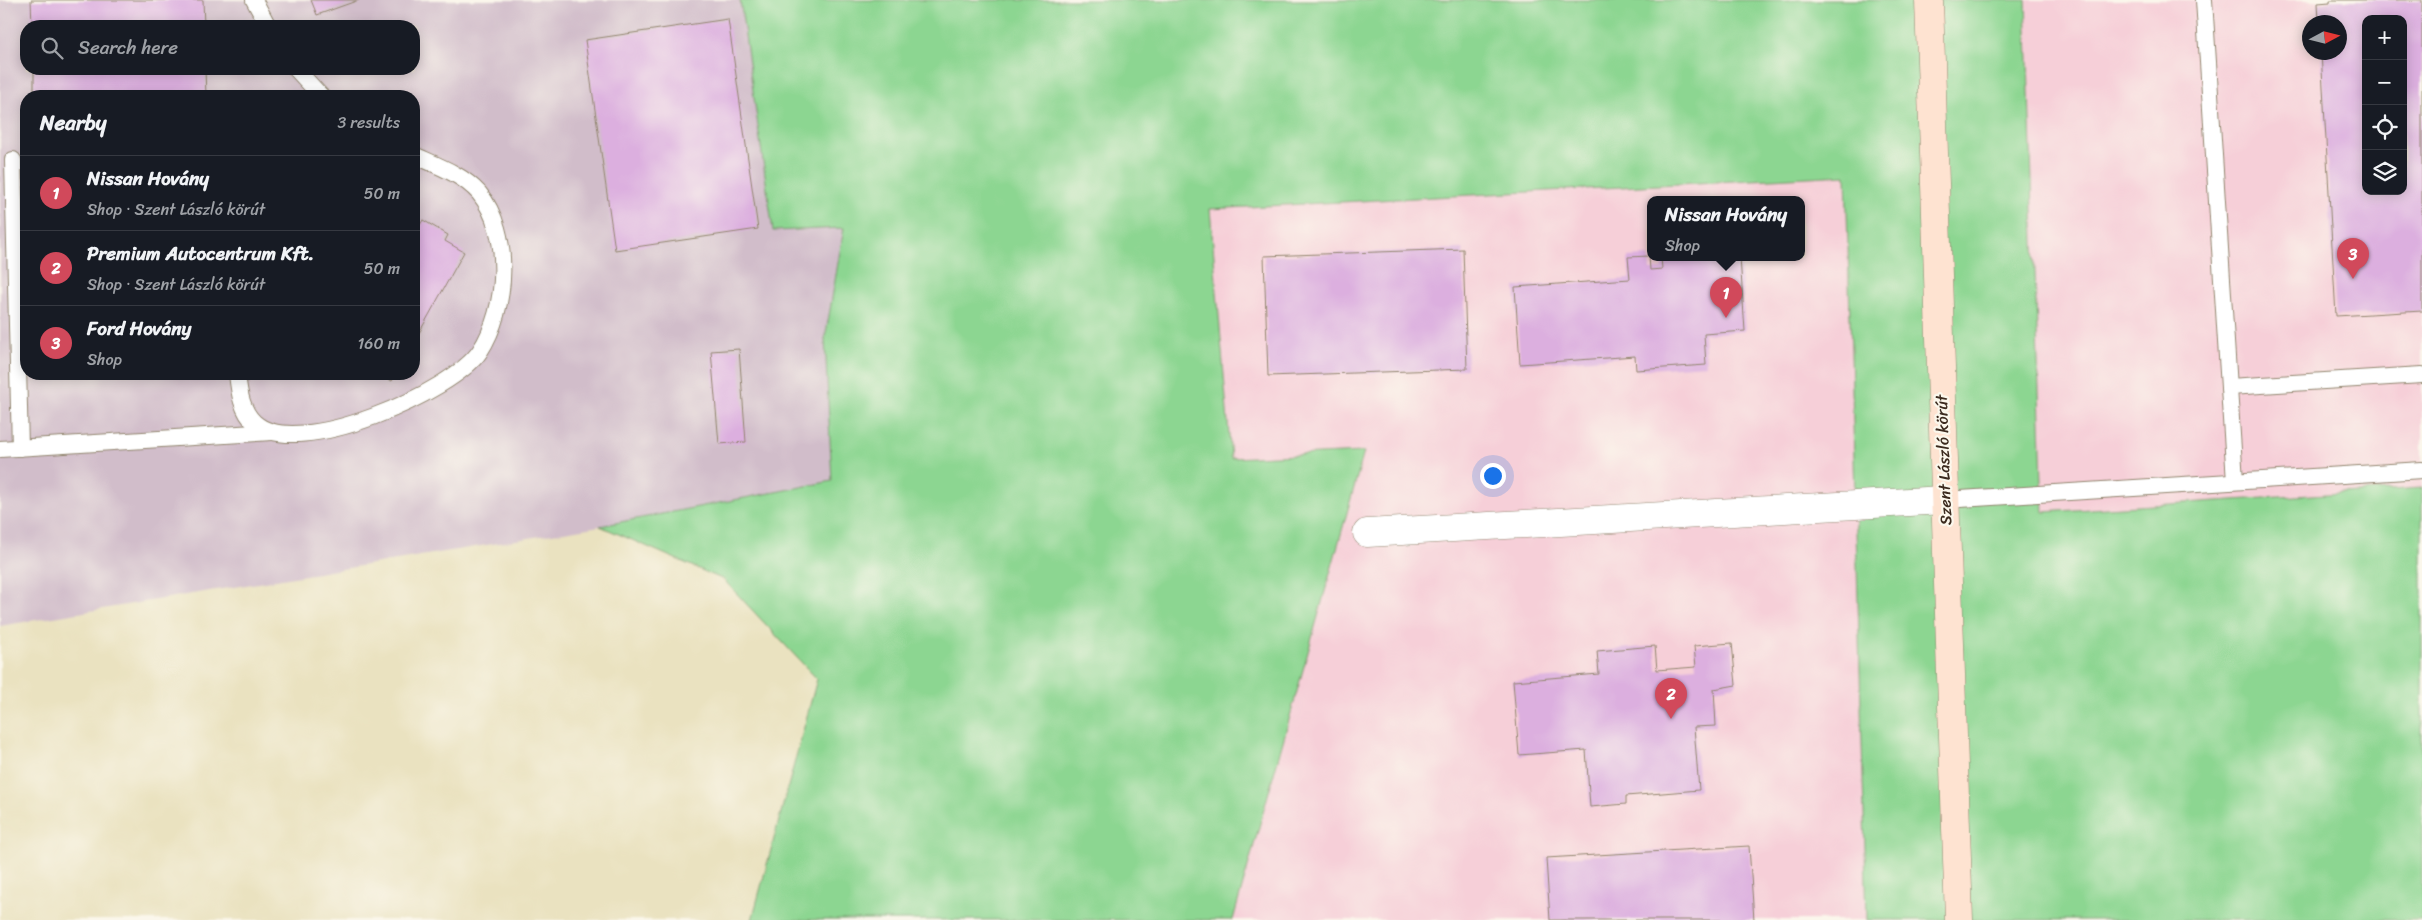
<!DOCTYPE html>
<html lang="en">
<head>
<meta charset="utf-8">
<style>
	:root { --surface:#171b24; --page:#20242c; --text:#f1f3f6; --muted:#9ea1a6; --line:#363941; --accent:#d1495b }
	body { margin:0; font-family:Sriracha,sans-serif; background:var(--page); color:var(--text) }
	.controls { position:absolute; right:15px; top:15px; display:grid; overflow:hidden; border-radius:10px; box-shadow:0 2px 12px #0003 }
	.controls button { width:45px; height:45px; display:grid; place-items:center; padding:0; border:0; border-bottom:1px solid var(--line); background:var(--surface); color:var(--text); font:25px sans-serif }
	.compass { position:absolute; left:2302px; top:15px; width:45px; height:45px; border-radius:50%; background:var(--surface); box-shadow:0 2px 12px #0003; rotate:83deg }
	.you { position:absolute; left:1492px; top:475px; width:18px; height:18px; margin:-12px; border:4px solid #fff; border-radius:50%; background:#1a73e8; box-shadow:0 0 0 8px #1a73e833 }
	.badge { display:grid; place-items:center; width:32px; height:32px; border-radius:50%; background:var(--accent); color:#fff; font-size:16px; font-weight:700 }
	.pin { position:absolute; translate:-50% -41px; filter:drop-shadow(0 1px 2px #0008) }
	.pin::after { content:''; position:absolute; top:26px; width:18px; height:15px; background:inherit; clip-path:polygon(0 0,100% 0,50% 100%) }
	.popup { position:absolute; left:1647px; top:196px; width:158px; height:65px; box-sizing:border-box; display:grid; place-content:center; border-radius:10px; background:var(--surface); filter:drop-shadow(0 1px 4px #0005); font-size:16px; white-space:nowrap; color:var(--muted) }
	.popup b { font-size:19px; color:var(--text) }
	.popup::after { content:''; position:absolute; left:50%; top:100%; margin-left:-10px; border:10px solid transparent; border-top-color:var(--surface) }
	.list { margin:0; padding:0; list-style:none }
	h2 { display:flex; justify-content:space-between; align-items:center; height:65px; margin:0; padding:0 20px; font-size:21px }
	h2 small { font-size:16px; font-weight:400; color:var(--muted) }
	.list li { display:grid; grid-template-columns:32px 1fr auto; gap:15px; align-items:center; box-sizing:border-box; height:75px; padding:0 20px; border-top:1px solid var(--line) }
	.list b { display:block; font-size:19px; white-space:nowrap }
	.list p { margin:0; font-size:16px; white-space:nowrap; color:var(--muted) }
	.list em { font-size:16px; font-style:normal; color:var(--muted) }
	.icon { flex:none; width:28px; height:28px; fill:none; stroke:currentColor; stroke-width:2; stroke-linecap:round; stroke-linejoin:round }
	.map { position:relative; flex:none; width:2422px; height:920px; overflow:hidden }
	.search { position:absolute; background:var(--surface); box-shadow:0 2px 12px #0003; left:20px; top:20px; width:400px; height:55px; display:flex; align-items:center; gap:12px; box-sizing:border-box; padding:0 18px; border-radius:20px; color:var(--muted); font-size:19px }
	.panel { position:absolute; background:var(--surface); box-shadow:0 2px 12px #0003; left:20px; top:90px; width:400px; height:290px; border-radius:20px }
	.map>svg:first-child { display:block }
	.built { fill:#f6cfd8; fill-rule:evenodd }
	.industrial { fill:#d1bdca; fill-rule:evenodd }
	.green { fill:#8cd691; stroke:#648058 }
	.building { fill:#dcafdf; fill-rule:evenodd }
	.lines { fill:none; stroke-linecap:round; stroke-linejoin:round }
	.lane-casing { stroke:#92866f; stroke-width:18 }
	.street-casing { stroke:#92866f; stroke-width:29 }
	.secondary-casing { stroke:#92866f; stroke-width:29 }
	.lane { stroke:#fff; stroke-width:16 }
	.street { stroke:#fff; stroke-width:28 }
	.secondary { stroke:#fee3d1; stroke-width:28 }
	.labels { text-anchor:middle; stroke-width:4.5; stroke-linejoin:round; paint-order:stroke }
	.street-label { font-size:16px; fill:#3b2a1e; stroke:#fbf7ec }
</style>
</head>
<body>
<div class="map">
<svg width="2422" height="920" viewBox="0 0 2422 920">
	<rect width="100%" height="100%" fill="#fbf7ec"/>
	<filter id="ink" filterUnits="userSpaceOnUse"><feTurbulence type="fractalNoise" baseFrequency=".02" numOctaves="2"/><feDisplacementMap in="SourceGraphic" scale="10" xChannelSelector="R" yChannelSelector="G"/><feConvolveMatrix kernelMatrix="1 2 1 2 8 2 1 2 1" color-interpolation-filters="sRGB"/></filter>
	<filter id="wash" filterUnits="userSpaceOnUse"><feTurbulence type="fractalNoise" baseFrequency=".0096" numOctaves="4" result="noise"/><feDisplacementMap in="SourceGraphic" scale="20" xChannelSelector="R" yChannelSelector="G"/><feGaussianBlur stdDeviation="1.12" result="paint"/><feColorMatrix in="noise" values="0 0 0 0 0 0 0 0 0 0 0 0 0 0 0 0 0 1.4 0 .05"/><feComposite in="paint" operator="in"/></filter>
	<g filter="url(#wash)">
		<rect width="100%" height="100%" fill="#eae2c0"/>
		<g class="built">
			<path d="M2026,0H2422V488L2043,512ZM2366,19H2403V191H2366ZM2310,22H2340V52H2310Z"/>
			<path d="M1847,175L1867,920H1233L1364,453L1231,458L1210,208ZM1651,199H1801V257H1651Z"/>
		</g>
		<path class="industrial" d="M0,0H740L773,231L844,228L825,339L832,481L600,526L0,626ZM26,26H414V69H26ZM26,96H414V374H26Z"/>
		<path class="green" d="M740,0H2026L2043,512L2422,488V920H1867L1846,175L1210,209L1231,458L1364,452L1233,920H752L817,679L724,580L600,526L832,481L825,339L844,228L773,231Z"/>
		<g id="blocks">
			<g class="building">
				<path d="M31,0H203L204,26H32Z"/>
				<path d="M311,0H359L317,15Z"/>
				<path d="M2330,0H2422V311L2336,316L2321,52H2340V22H2319L2318,3L2330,2ZM2366,19H2403V191H2366Z"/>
				<path d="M728,19L758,229L615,250L585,40Z"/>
				<path d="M34,69H205L206,96H34Z"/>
				<path d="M423,220L448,235L445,241L464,252L414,342V226L418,228Z"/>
				<path d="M1463,249L1467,369L1268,376L1264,256Z"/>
				<path d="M1649,256L1650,270L1662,269L1661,257H1740L1745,331L1704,334L1706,365L1636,370L1635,356L1520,364L1515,287L1630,279L1628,257Z"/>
				<path d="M739,349L746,442L719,444L711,351Z"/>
				<path d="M379,374H396L392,381Z"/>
				<path d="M1732,643L1736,685L1714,689L1716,726L1694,727L1699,790L1626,796V804L1590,807L1586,750L1519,755L1513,681L1599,674L1597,651L1655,646L1657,670L1696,667L1694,646Z"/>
				<path d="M1749,846L1754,920H1550L1546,858Z"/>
			</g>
		</g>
	</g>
	<g filter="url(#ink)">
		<use href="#blocks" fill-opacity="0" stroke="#92866f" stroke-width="1"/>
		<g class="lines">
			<defs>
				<g id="lane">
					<path d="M254,0L268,26"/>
					<path d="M2204,0L2235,481"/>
					<path d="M296,69L321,96"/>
					<path d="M13,160L20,448"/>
					<path d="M237,374C239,390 241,411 255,423C297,461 453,392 480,351C508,308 512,233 479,193C462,174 436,165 414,155"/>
					<path d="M2229,387L2422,375"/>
					<path d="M0,449L272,432"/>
					<path d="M1944,500L2422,470"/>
				</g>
				<path id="street" d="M1367,533L1944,500"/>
				<path id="secondary" d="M1929,0L1959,920"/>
			</defs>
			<use href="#lane" class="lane-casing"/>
			<use href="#street" class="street-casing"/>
			<use href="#secondary" class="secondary-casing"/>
			<use href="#lane" class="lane"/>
			<use href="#street" class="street"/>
			<use href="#secondary" class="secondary"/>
		</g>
	</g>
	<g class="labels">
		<g class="street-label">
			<text transform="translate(1943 460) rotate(-92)" y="6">Szent László körút</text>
		</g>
	</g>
</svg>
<div class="controls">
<button>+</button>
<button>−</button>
<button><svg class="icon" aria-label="locate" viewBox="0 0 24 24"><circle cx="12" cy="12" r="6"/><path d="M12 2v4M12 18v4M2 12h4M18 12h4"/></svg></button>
<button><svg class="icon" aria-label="layers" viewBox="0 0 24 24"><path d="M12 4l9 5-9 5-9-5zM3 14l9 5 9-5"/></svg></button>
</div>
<svg class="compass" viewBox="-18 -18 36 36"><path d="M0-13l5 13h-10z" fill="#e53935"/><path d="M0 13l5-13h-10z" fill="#9ea1a6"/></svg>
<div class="you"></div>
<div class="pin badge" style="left:1726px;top:318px">1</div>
<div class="popup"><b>Nissan Hovány</b>Shop</div>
<div class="pin badge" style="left:1671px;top:719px">2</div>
<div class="pin badge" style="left:2353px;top:279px">3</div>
<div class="search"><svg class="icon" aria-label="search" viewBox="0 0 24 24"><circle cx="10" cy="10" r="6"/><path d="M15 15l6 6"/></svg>Search here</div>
<section class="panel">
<h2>Nearby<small>3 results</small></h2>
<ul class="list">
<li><span class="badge">1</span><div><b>Nissan Hovány</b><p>Shop · Szent László körút</p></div><em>50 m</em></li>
<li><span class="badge">2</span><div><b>Premium Autocentrum Kft.</b><p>Shop · Szent László körút</p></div><em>50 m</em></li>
<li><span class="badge">3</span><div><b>Ford Hovány</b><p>Shop</p></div><em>160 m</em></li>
</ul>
</section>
</div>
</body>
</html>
